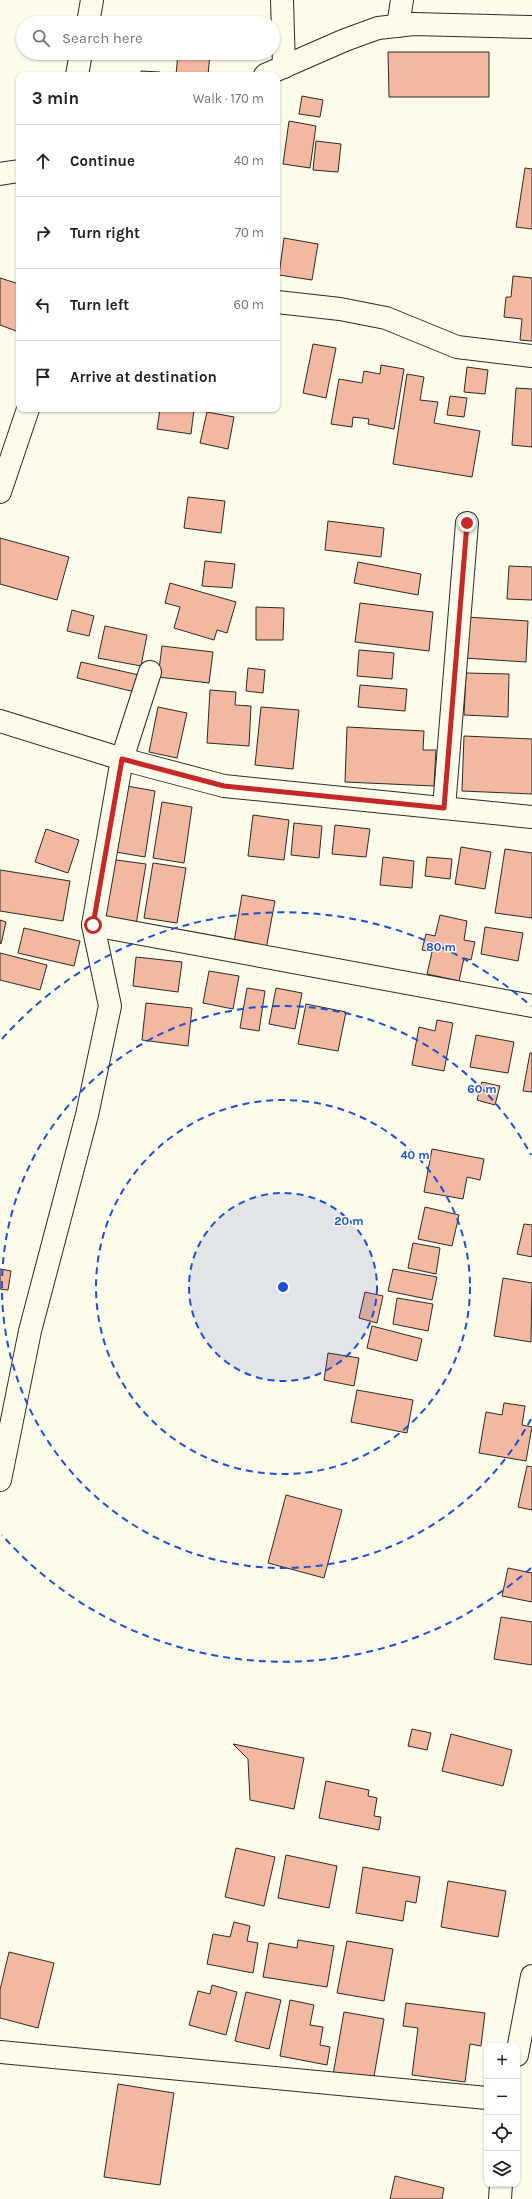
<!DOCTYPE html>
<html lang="en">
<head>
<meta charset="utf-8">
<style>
	:root { --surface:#fff; --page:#f6f6f6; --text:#202124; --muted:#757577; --line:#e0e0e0 }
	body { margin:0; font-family:Karla,sans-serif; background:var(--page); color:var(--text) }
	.controls { position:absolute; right:12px; bottom:12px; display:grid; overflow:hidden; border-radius:8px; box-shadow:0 1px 3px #0004 }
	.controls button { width:36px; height:36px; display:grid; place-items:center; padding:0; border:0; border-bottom:1px solid var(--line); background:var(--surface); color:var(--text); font:20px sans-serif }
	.stop { position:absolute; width:12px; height:12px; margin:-9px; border:3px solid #c62828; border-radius:50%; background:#fff }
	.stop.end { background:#c62828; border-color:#fff; box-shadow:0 1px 4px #0008 }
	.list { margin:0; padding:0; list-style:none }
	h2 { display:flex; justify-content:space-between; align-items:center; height:52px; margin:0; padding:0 16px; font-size:17px }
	h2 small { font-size:13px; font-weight:400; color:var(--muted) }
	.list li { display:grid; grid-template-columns:26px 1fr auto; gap:12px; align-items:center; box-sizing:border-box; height:72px; padding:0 16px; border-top:1px solid var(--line) }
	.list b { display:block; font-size:15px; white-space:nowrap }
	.list em { font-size:13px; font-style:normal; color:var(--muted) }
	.icon { flex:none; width:22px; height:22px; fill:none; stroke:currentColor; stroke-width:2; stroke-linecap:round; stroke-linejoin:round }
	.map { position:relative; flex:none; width:532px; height:2199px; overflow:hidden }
	.search { position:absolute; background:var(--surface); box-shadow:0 1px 3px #0004; left:16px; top:16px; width:264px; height:44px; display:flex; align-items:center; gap:10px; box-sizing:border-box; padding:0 14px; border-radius:22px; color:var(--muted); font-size:15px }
	.panel { position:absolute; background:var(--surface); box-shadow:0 1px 3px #0004; left:16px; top:72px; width:264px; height:340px; border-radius:8px }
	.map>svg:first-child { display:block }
	.building { fill:#f2b8a0; stroke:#2b2b2b }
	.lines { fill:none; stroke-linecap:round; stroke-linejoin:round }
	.minor-casing { stroke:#2b2b2b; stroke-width:24 }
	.tertiary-casing { stroke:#2b2b2b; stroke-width:24 }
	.minor { stroke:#fdfbea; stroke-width:22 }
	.tertiary { stroke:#fdfbea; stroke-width:22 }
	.route { stroke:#c62828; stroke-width:5 }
	.ring { fill:none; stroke:#1d4ed8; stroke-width:2; stroke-dasharray:7 5 }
	.centre { fill:#1d4ed8; stroke:#fdfbea; stroke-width:2 }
	.ring-label { font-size:12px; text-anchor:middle; font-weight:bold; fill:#1d4ed8; stroke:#fdfbea; stroke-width:3; stroke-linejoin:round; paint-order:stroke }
</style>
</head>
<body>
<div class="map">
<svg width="532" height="2199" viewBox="0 0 532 2199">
	<rect width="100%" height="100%" fill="#fdfbea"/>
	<g class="building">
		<path d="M388,52H489V97H389Z"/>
		<path d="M178,53L210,54L208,75H176Z"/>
		<path d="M141,71L160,72L159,75H141Z"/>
		<path d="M302,96L323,100L320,117L299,114Z"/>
		<path d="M289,121L316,126L310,168L283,164Z"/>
		<path d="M316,141L341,144L338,172L313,170Z"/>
		<path d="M525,168L532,169V229L516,227Z"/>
		<path d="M284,238L318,244L312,280L279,275Z"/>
		<path d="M513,276L532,278V341L520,340L522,319L504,317L506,297H511Z"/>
		<path d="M0,278L19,284V332L0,325Z"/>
		<path d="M313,344L336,348L326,398L303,393Z"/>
		<path d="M381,365L404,369L394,429L368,424L369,419L353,417L352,427L331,424L339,379L362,383L364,371L380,374Z"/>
		<path d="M467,367L488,370L485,394L464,392Z"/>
		<path d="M407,374L424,377L420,400L438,402L434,423L480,431L472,477L393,464Z"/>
		<path d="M516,388L532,389V447L512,445Z"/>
		<path d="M450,396L467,398L464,417L447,415Z"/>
		<path d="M160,409H194L191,434L157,429Z"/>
		<path d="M207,412L234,417L228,449L200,443Z"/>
		<path d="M188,497L225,501L221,533L184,528Z"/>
		<path d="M328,521L384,528L381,557L325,550Z"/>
		<path d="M0,538L69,557L57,600L0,584Z"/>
		<path d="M205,561L235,564L232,588L202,586Z"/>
		<path d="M358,562L421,574L418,595L354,583Z"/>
		<path d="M509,566L532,567V600L507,599Z"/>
		<path d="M170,583L236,602L227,633L217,630L214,640L174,628L180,607L165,603Z"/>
		<path d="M360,603L433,612L429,651L355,642Z"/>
		<path d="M256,607L284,608L283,640H256Z"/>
		<path d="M72,610L94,616L89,636L67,631Z"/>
		<path d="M467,617L528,621L526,662L464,658Z"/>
		<path d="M105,626L147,635L141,666L98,658Z"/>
		<path d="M162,646L213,652L209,683L158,677Z"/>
		<path d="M359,650L394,653L392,679L357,676Z"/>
		<path d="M81,662L139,675L135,692L77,678Z"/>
		<path d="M248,668L265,670L263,693L246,691Z"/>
		<path d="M466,673L509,674L508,717L464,715Z"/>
		<path d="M360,685L407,689L405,711L358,707Z"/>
		<path d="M210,690L236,692L235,705L251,706L249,746L207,743Z"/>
		<path d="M158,707L187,713L177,758L149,752Z"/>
		<path d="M261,707L299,710L293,769L255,765Z"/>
		<path d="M347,727L424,731L423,750H436L434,786L345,782Z"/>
		<path d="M464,736L532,739V794L462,791Z"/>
		<path d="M121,785L155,791L145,857L110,851Z"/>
		<path d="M162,802L192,807L184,863L153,858Z"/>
		<path d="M253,815L289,820L284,860L248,856Z"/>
		<path d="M294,823L322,826L319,858L291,855Z"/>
		<path d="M335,825L370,829L366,857L332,854Z"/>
		<path d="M46,829L79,840L68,873L35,862Z"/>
		<path d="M461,847L491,852L485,889L455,884Z"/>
		<path d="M505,849L532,853V918L495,913Z"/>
		<path d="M383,857L414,861L412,888L380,885Z"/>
		<path d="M427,857L452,859L450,879L425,876Z"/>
		<path d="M109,859L146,864L136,925L99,919Z"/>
		<path d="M153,863L186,868L177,923L144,918Z"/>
		<path d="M0,870L70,881L63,921L0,911Z"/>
		<path d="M242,895L275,901L266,949L234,942Z"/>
		<path d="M440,915L467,921L464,940L475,942L471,960L464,958L459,981L427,974L432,952L422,950L426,934L435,936Z"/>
		<path d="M0,920L6,922L1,944L0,943Z"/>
		<path d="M485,927L523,933L518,961L481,954Z"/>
		<path d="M24,928L80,941L74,966L18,953Z"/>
		<path d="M0,953L47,965L40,990L0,980Z"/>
		<path d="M136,957L182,962L178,992L133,986Z"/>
		<path d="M209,971L239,976L233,1009L203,1003Z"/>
		<path d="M247,988L265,991L259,1031L240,1028Z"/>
		<path d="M276,988L302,993L295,1029L269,1024Z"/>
		<path d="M146,1003L192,1008L188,1046L142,1040Z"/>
		<path d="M306,1004L346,1012L338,1051L298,1044Z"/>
		<path d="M437,1020L453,1023L444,1071L412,1065L419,1027L435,1031Z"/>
		<path d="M476,1035L514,1042L508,1073L470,1067Z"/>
		<path d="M530,1053H532V1092L523,1091Z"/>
		<path d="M482,1082L500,1086L495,1105L477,1100Z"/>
		<path d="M432,1149L484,1159L480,1180L467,1177L463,1199L424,1192Z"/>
		<path d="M425,1207L459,1215L452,1246L418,1239Z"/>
		<path d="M524,1224L532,1225V1257L517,1254Z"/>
		<path d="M413,1243L440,1248L436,1274L408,1268Z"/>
		<path d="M0,1269L11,1271L8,1290L0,1289Z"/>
		<path d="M393,1269L437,1277L432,1300L388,1291Z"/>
		<path d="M503,1278L532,1283L531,1342L494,1336Z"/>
		<path d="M365,1292L383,1296L377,1323L359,1318Z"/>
		<path d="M397,1298L433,1304L428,1331L393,1324Z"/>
		<path d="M372,1326L422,1339L417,1361L367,1348Z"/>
		<path d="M328,1353L359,1358L354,1386L324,1380Z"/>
		<path d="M357,1390L413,1400L407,1433L351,1422Z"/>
		<path d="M504,1403L525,1406L522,1425L532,1427L526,1461L479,1453L486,1412L502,1415Z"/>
		<path d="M527,1466L532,1467V1510L518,1507Z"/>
		<path d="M286,1495L342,1510L324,1578L268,1563Z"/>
		<path d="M508,1568L532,1573V1602L502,1596Z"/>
		<path d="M501,1617L532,1622V1665L494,1659Z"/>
		<path d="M412,1729L431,1733L427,1750L408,1746Z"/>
		<path d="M451,1734L512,1750L503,1786L442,1771Z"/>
		<path d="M233,1744L304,1758L294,1809L250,1800L248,1759Z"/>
		<path d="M326,1781L369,1790L368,1796L377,1798L374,1816L381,1817L379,1830L319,1818Z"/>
		<path d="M236,1848L275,1857L264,1906L225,1897Z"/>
		<path d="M286,1855L337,1866L329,1908L278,1898Z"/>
		<path d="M363,1867L420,1877L416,1903L406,1901L403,1921L356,1913Z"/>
		<path d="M448,1881L506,1891L498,1937L441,1927Z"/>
		<path d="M234,1922L250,1926L247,1941L258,1943L253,1973L207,1964L213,1934L230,1937Z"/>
		<path d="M298,1940L334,1946L327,1987L263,1977L269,1943L297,1948Z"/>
		<path d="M347,1941L393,1949L384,2001L337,1993Z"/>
		<path d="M9,1952L54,1963L38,2028L0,2018V1990Z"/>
		<path d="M212,1985L237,1992L226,2035L189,2025L198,1991L210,1994Z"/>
		<path d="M246,1992L281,2000L269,2049L235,2041Z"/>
		<path d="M290,2000L314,2005L310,2025L323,2027L320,2045L330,2047L327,2065L280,2056Z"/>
		<path d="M406,2003L485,2013L481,2046L470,2044L465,2082L412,2075L418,2028L403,2026Z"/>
		<path d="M344,2012L384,2019L373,2082L333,2075Z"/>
		<path d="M118,2084L174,2093L160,2185L104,2177Z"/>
		<path d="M395,2176L444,2188L442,2199H390Z"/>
	</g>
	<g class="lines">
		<defs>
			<g id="minor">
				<path d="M282,0L284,67"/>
				<path d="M88,23L92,0"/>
				<path d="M398,26L402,0"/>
				<path d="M77,75L81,53"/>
				<path d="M265,75L345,40L378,28L414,24L532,27"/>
				<path d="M0,174L19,171"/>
				<path d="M277,302L340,309L386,318L457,347L532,356"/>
				<path d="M0,492L28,409"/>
				<path d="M0,721L122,759L224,786L532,817"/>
				<path d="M444,808L467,523"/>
				<path d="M93,925L532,1006"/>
				<path d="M0,1480L30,1331L87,1115L110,1006L93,925L122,759L150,672"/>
				<path d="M0,2052L487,2098"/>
			</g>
			<g id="tertiary">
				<path d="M517,2055L532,1976"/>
				<path d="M500,2199L501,2184"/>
			</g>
		</defs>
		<use href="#minor" class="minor-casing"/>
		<use href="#tertiary" class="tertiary-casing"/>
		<use href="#minor" class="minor"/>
		<use href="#tertiary" class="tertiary"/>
	</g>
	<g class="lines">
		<path class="route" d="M93,925L122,759L224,786L444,808L467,523"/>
	</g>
	<circle cx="283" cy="1287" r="94" fill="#1d4ed8" fill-opacity=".12"/>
	<g class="ring">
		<circle cx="283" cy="1287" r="94"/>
		<circle cx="283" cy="1287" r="187"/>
		<path d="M531 1419A281 281 0 1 1 531 1155"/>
		<path d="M531 1568A375 375 0 0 1 2 1535M2 1039A375 375 0 0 1 531 1006"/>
	</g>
	<circle cx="283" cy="1287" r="6" class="centre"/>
	<g class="ring-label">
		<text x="441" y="951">80 m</text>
		<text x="482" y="1093">60 m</text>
		<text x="415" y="1159">40 m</text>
		<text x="349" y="1225">20 m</text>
	</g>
</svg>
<div class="controls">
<button>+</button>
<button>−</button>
<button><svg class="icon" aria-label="locate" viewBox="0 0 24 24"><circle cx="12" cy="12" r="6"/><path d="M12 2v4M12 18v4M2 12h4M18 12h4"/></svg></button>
<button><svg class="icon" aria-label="layers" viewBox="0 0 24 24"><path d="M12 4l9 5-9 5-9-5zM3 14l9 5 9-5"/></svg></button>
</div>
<div class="stop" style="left:93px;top:925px"></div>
<div class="stop end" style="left:467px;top:523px"></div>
<div class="search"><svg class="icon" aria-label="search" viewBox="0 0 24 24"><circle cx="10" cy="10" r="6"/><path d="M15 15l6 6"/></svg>Search here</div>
<section class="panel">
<h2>3 min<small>Walk · 170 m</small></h2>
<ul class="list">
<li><svg class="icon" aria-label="ahead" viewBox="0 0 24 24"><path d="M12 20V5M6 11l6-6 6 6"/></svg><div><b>Continue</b></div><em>40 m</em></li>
<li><svg class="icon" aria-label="right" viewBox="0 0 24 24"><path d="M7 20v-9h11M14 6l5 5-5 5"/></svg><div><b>Turn right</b></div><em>70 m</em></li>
<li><svg class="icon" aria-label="left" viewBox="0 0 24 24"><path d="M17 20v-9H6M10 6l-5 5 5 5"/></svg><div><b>Turn left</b></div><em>60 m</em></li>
<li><svg class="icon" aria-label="arrive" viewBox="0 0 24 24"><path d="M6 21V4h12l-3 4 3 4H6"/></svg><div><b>Arrive at destination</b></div></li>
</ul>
</section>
</div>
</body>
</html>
